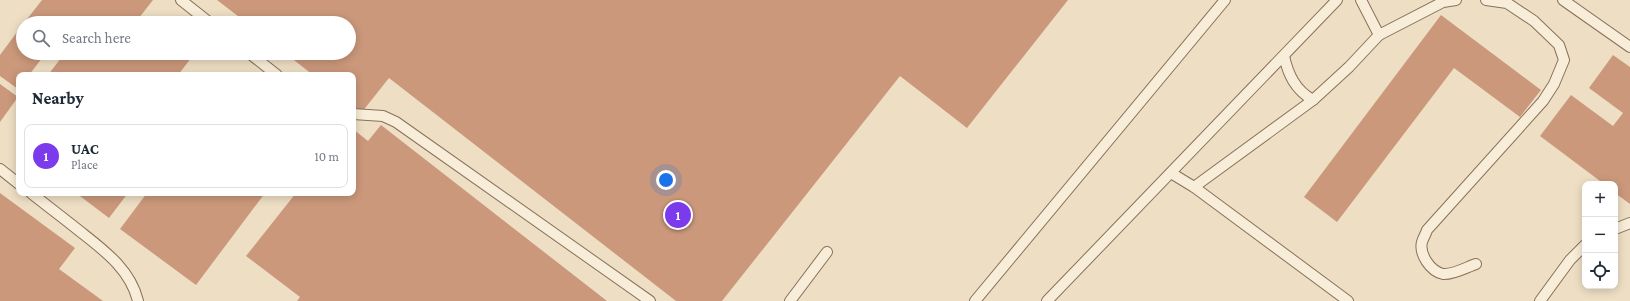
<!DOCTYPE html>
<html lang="en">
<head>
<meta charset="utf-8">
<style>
	:root { --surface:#fff; --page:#f6f6f7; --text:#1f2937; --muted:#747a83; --line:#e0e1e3; --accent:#7c3aed }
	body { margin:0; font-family:"Crimson Pro",serif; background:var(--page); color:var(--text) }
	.controls { position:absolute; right:12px; bottom:12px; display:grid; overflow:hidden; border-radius:8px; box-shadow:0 2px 10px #0003 }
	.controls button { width:36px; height:36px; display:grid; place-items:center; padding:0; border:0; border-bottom:1px solid var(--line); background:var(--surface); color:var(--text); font:20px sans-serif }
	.you { position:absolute; left:666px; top:180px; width:14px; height:14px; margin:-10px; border:3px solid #fff; border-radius:50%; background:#1a73e8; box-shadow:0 0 0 6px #1a73e833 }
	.badge { display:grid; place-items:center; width:26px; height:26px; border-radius:50%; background:var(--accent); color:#fff; font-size:13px; font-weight:700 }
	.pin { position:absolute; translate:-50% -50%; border:2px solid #fff; box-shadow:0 1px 4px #0006 }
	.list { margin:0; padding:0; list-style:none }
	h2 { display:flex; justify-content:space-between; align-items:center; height:52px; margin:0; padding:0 16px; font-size:17px }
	h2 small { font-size:13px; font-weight:400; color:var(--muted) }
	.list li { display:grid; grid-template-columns:26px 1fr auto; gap:12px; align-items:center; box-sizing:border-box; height:64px; margin:0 8px 8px; padding:0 8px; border:1px solid var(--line); border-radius:8px }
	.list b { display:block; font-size:15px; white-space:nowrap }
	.list p { margin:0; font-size:13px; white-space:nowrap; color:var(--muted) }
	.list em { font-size:13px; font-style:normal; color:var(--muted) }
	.icon { flex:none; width:22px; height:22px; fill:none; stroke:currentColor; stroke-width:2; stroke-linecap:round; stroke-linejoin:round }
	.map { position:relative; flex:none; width:1630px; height:301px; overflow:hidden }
	.search { position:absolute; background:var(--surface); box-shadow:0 2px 10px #0003; left:16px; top:16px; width:340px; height:44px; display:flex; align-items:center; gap:10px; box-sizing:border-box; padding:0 14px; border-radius:22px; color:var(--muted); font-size:15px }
	.panel { position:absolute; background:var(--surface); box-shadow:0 2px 10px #0003; left:16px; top:72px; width:340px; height:124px; border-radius:8px }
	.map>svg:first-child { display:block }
	.building { fill:#cb987b }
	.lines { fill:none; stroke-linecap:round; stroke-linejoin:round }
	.lane-casing { stroke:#88715b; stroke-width:12 }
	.lane { stroke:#f8edd8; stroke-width:10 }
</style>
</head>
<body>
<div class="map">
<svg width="1630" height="301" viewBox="0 0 1630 301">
	<rect width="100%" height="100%" fill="#eedfc4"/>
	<g class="building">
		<path d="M42,0H153L135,23H24Z"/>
		<path d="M217,0H1068L967,128L900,76L722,301H676L389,78L362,112L353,106V75H313L285,53H349V23H247Z"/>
		<path d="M1441,15L1541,90L1520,117L1454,68L1337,222L1304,197Z"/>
		<path d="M23,24V53H46L29,75H19L18,89L0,76V55Z"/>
		<path d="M54,53H195L178,75H48L61,58Z"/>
		<path d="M1613,55L1630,67V204L1615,193V184H1604L1540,136L1571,95L1613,126L1623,113L1589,88Z"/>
		<path d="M0,84L18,97L0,122Z"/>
		<path d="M381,125L607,301H297L300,297L246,256L296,193H353V129L368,141Z"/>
		<path d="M0,193L75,248L59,269L103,301H0Z"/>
		<path d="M76,193H128L109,218Z"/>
		<path d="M147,193H265L196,285L120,229Z"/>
	</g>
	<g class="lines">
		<defs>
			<g id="lane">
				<path d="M181,0L210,23"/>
				<path d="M1361,0L1379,35"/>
				<path d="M1563,0L1630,47"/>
				<path d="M249,53L277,75"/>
				<path d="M1284,56C1288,74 1295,90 1313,100"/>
				<path d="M353,114L383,116L396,122L650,301"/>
				<path d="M0,169L19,184"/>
				<path d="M1171,173L1194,187L1348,301"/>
				<path d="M1194,187L1313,100L1349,67L1379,35L1443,2L1456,0"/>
				<path d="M31,193C46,205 62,217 77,229C102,249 130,268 138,301"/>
				<path d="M1615,229L1630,223"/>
				<path d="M1476,264C1467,267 1453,275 1443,274C1430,271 1419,254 1422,242C1423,238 1426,234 1427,230L1543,101L1554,84L1564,60L1559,45L1534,21L1507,3L1486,0"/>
				<path d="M790,301L827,252"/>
				<path d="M975,301L1225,0"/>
				<path d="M1047,301L1337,0"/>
				<path d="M1540,301L1570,260L1585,245"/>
			</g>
		</defs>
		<use href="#lane" class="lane-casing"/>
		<use href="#lane" class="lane"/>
	</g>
</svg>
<div class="controls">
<button>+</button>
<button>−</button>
<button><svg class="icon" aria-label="locate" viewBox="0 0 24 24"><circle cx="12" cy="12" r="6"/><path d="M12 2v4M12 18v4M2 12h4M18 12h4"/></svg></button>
</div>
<div class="you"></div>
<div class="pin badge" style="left:678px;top:215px">1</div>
<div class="search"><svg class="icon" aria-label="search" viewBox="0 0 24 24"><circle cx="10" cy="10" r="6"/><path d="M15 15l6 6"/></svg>Search here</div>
<section class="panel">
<h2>Nearby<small></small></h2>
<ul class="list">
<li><span class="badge">1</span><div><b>UAC</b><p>Place</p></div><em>10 m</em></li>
</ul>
</section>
</div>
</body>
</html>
